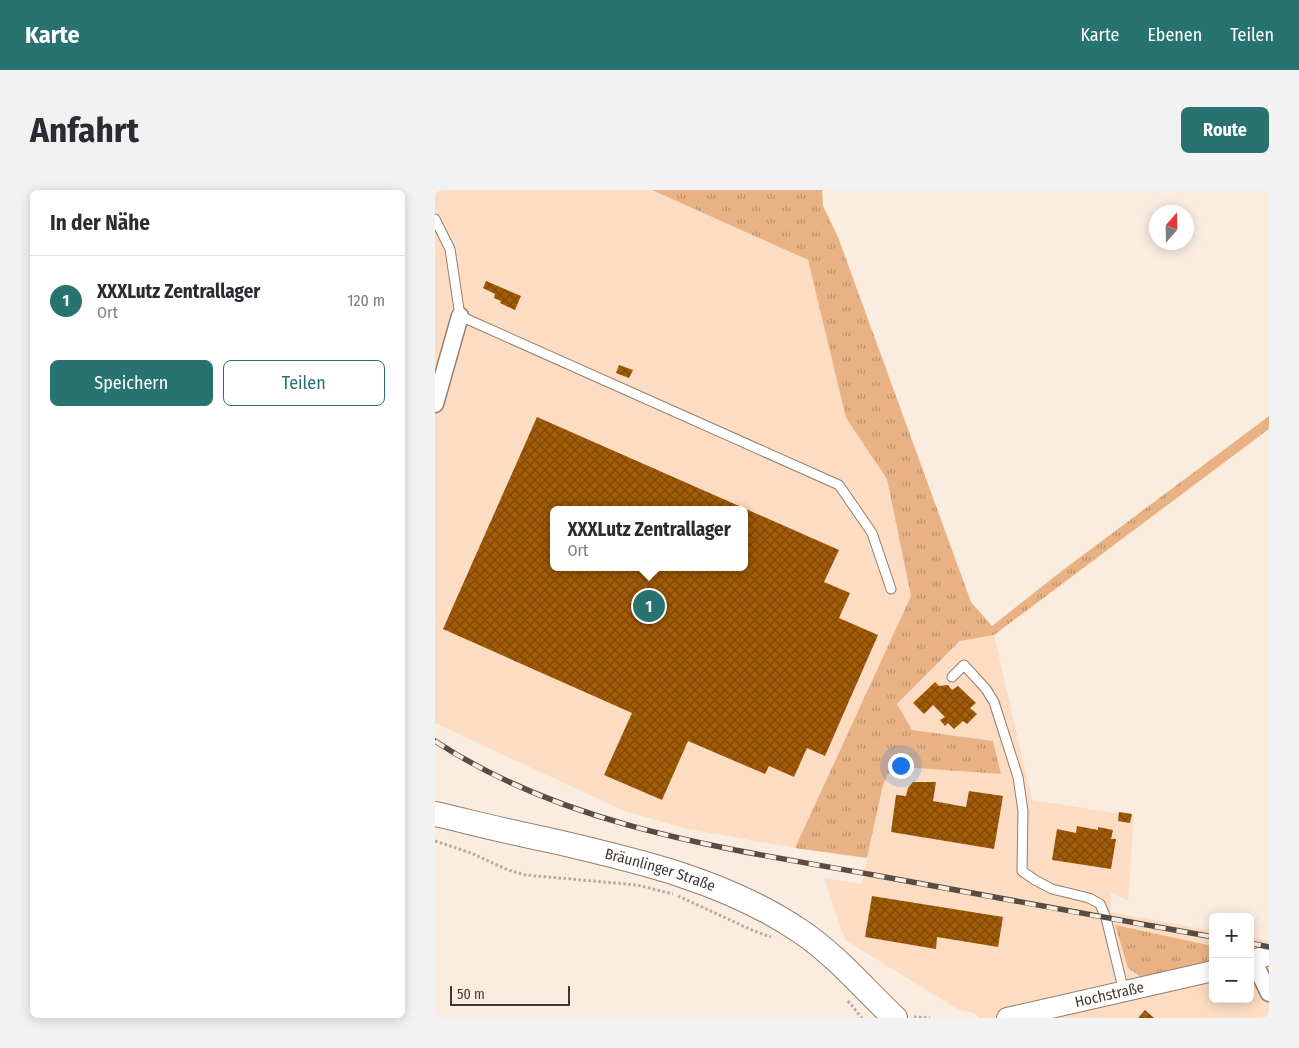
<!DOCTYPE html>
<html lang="de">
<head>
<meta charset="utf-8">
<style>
	:root { --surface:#fff; --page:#f2f2f3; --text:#2b2b33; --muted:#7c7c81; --line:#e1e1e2; --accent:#287370 }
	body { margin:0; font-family:"Fira Sans Condensed",sans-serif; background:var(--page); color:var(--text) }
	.controls { position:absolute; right:15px; bottom:15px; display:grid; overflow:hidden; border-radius:8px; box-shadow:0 2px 12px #0003 }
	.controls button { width:45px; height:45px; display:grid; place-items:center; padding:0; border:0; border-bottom:1px solid var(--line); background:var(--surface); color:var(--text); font:25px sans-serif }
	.compass { position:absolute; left:714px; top:15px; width:45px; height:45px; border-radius:50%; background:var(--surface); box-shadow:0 2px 12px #0003; rotate:20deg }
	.scale { position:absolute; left:15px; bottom:12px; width:120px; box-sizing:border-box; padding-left:5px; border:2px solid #423830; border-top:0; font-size:14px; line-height:18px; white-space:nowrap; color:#423830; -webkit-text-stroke:4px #fbece0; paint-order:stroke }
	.you { position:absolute; left:465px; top:575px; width:18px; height:18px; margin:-12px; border:4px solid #fff; border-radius:50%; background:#1a73e8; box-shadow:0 0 0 8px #1a73e833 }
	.badge { display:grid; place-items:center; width:32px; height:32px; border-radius:50%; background:var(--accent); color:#fff; font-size:16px; font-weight:700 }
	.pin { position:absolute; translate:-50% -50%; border:2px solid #fff; box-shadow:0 1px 5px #0006 }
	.popup { position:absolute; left:115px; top:316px; width:198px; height:65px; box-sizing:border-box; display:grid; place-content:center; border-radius:8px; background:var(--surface); filter:drop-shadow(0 1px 4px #0005); font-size:16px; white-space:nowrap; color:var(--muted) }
	.popup b { font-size:19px; color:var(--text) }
	.popup::after { content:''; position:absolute; left:50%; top:100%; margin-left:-10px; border:10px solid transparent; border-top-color:var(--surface) }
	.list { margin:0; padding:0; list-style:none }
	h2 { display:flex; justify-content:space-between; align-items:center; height:65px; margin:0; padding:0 20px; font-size:21px }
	h2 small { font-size:16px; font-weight:400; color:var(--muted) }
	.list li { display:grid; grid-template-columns:32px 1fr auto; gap:15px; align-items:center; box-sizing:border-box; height:90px; padding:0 20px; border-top:1px solid var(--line) }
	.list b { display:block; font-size:19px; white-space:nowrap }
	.list p { margin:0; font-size:16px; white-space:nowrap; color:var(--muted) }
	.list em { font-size:16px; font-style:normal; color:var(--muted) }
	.actions { display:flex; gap:10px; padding:15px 20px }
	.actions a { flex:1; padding:11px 0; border:1px solid var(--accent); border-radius:8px; text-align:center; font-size:18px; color:var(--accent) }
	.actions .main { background:var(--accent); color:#fff }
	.map { position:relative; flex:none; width:834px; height:828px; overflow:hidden; border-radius:8px }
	header { display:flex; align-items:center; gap:30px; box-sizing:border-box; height:70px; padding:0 25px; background:var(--accent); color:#fff }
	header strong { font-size:24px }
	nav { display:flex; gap:28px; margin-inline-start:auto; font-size:18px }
	.intro { display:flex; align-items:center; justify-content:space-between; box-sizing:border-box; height:120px; padding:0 30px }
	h1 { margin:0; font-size:35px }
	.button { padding:12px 22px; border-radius:8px; background:var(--accent); color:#fff; font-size:18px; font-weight:700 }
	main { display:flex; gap:30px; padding:0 30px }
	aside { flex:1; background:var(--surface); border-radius:8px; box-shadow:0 2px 12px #0003 }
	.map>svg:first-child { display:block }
	.built { fill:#fcdcc3; fill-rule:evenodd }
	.grass { fill:url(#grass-tufts) }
	.building { fill:url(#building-cross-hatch); fill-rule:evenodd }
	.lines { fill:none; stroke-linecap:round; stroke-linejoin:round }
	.service-casing { stroke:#947d6b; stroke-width:11 }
	.minor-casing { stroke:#947d6b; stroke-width:19 }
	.tertiary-casing { stroke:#947d6b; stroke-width:22 }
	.secondary-casing { stroke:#947d6b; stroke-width:26 }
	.path { stroke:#b6a99f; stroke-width:3; stroke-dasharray:2.5 2.5; stroke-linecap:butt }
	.service { stroke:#fff; stroke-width:9 }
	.minor { stroke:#fff; stroke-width:16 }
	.tertiary { stroke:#fff; stroke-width:20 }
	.secondary { stroke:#fff; stroke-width:24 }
	.rail-casing { stroke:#584d45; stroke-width:5.5 }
	.rail { stroke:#fbece0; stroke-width:4; stroke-dasharray:11; stroke-linecap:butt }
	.labels { text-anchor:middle; stroke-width:5; stroke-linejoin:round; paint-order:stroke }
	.street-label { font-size:15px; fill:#423830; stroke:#fbece0 }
</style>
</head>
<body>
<header>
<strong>Karte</strong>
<nav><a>Karte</a><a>Ebenen</a><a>Teilen</a></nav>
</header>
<div class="intro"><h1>Anfahrt</h1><a class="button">Route</a></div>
<main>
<aside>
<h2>In der Nähe<small></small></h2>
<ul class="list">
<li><span class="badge">1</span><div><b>XXXLutz Zentrallager</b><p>Ort</p></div><em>120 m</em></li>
</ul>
<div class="actions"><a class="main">Speichern</a><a>Teilen</a></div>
</aside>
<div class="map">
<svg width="834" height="828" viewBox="0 0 834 828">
	<defs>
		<pattern id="grass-tufts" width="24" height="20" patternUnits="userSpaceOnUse" patternTransform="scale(1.25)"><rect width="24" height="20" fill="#e8b285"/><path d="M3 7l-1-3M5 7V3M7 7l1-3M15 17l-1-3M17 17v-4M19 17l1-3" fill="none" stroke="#be926d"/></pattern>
		<pattern id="building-cross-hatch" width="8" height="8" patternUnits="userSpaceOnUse" patternTransform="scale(1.25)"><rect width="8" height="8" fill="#a25b06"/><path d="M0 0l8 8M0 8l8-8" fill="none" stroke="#7e4808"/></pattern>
	</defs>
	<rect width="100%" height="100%" fill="#fbece0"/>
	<g class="built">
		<path d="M0,0H217L373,70L411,228L452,289L476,406L360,658L248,638L187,620L0,533ZM119,320H309V377H119Z"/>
		<path d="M559,445L597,610L699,626L693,711L676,702V722L778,741V756L680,735L693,778L706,787L778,770V809H815V747L834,751V828H544L539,823L524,820L410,750L389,688L427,694L448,595L453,584L466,577L566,584L558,551L477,540L462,514L526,451Z"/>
	</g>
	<g class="grass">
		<path d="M217,0H387L388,16L403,47L536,412L557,436L628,380L834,226V239L559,445L525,451L462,514L477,540L558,551L566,584L466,577L453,584L448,595L432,668L360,658L476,406L452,289L411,228L373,70Z"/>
		<path d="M680,735L778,756V770L706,787L693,778Z"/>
	</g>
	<g class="building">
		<path d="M51,91L86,106L80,120L65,113L66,111L59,108L60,104L48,98Z"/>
		<path d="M184,175L198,180L194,188L181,183Z"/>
		<path d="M102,227L404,360L389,392L415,403L404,428L443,445L390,566L372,558L359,587L334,576L330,584L253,551L227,610L169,585L197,523L8,439ZM119,320H309V377H119Z"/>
		<path d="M500,492L504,496L513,495L517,500L523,496L541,513L535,518L542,524L532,534L528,531L519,539L513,533L510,536L505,530L510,527L498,515L489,524L478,513Z"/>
		<path d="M478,592H501L498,611L531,617L534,601L568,606L559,659L456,642L461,605L471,606L473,598Z"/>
		<path d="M684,622L697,624L695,633L683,631Z"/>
		<path d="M642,636L663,640V637L678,640L676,649H681L676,679L617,670L622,639L641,643Z"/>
		<path d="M437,706L568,727L563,757L502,747L501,759L430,747Z"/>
		<path d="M710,820L719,828H703Z"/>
	</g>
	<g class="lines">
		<defs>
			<g id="service">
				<path d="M0,29L15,59L25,126L404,295L437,343L456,399"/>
				<path d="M517,487L529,475L551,499L559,512L583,587L588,621L587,681L600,690L617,699L654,708L665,714L671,728L689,802"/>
			</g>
			<g id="minor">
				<path d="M0,214L25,126"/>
				<path d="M818,770L834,803"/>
			</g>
			<g id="tertiary">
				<path d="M815,771L834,765"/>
				<path id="s1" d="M572,828L778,781"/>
			</g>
			<g id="secondary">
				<path id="s2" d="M0,624C39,633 78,643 118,651C204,671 291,691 365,741C401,765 429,799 460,828"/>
			</g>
		</defs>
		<use href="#service" class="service-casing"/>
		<use href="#minor" class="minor-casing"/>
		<use href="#tertiary" class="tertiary-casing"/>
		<use href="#secondary" class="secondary-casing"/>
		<g class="path">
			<path d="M0,651L36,663L73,680L91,685L202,695L238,704"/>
			<path d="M243,706L319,741L336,747"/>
			<path d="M413,811L427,828"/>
			<path d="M479,827L495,828"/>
		</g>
		<use href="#service" class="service"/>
		<use href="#minor" class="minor"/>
		<use href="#tertiary" class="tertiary"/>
		<use href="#secondary" class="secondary"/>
		<defs>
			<g id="rail">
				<path d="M0,551C131,637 288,658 439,685C552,706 665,727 778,747"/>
				<path d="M815,753L834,757"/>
			</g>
		</defs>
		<use href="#rail" class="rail-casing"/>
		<use href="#rail" class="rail"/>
	</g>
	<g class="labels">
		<g class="street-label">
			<text dy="5" stroke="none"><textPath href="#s2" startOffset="232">Bräunlinger Straße</textPath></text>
			<text dy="5" stroke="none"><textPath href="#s1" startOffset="105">Hochstraße</textPath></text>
		</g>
	</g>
</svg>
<div class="controls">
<button>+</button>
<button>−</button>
</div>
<svg class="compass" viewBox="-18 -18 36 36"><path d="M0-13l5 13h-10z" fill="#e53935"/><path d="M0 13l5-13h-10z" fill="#7c7c81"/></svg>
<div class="scale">50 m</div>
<div class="you"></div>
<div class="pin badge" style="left:214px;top:416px">1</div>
<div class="popup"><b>XXXLutz Zentrallager</b>Ort</div>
</div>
</main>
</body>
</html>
